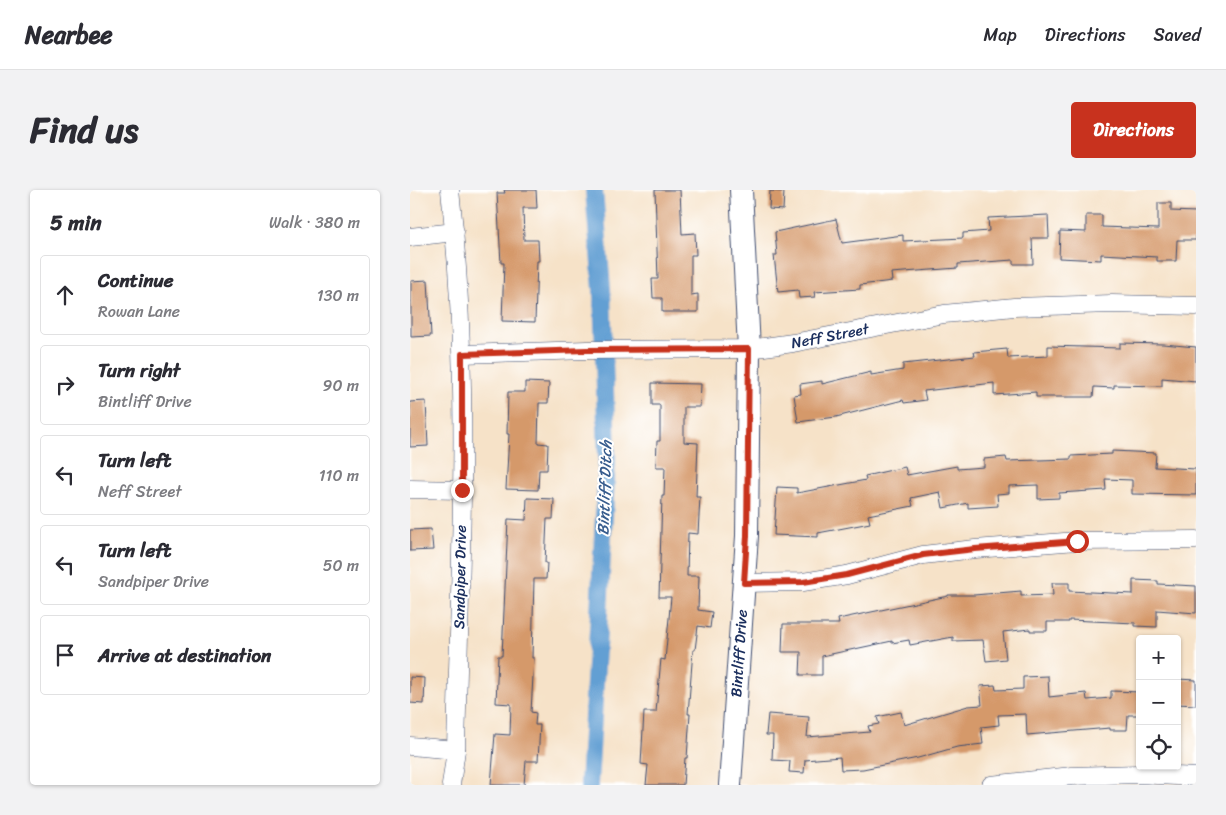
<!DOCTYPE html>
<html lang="en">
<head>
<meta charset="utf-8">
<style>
	:root { --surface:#fff; --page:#f2f2f3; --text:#2b2b33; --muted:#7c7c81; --line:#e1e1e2; --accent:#c8321e }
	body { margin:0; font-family:Sriracha,sans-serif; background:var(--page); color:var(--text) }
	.controls { position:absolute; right:15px; bottom:15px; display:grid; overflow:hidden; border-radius:5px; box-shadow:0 1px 4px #0004 }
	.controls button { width:45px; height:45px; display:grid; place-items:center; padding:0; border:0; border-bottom:1px solid var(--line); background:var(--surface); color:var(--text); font:25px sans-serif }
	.stop { position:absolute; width:15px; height:15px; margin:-11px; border:4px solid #c8321e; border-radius:50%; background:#fff }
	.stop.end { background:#c8321e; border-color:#fff; box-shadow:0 1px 5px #0008 }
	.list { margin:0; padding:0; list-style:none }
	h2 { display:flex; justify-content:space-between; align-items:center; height:65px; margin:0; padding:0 20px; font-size:21px }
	h2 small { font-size:16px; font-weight:400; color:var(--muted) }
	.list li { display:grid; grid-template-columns:32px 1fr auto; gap:15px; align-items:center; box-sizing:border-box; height:80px; margin:0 10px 10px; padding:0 10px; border:1px solid var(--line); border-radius:5px }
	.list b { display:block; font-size:19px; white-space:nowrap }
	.list p { margin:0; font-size:16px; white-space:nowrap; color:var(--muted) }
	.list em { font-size:16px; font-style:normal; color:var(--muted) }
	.icon { flex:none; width:28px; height:28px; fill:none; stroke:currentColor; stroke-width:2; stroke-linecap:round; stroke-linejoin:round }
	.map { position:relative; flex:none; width:786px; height:595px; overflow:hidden; border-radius:5px }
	header { display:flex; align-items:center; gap:30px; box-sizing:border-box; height:70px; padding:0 25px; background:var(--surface); border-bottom:1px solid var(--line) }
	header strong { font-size:24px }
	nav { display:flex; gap:28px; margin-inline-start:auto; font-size:18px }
	.intro { display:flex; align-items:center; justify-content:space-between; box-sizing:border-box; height:120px; padding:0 30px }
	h1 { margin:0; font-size:35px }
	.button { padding:12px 22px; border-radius:5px; background:var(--accent); color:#fff; font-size:18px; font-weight:700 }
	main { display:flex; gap:30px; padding:0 30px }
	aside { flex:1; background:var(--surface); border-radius:5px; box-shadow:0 1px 4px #0004 }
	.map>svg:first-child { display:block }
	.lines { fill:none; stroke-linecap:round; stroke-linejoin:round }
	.canal { stroke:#629fd3; stroke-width:18 }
	.building { fill:#d5996a }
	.minor-casing { stroke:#3c4a6e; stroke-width:19 }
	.tertiary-casing { stroke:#3c4a6e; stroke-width:24 }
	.minor { stroke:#fff; stroke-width:18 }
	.tertiary { stroke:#fff; stroke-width:22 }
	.route { stroke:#c8321e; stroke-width:6 }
	.labels { text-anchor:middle; stroke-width:4; stroke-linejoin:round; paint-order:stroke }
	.street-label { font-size:15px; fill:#1b2f5e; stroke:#fff }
	.water-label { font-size:16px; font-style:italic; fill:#375c8d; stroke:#fff }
</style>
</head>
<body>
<header>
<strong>Nearbee</strong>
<nav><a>Map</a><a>Directions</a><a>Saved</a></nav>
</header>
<div class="intro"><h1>Find us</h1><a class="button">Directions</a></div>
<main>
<aside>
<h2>5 min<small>Walk · 380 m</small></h2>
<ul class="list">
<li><svg class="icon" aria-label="ahead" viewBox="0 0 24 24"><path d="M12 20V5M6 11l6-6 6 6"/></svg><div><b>Continue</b><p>Rowan Lane</p></div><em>130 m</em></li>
<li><svg class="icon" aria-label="right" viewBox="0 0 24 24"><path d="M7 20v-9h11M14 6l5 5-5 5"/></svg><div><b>Turn right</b><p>Bintliff Drive</p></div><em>90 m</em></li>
<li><svg class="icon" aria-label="left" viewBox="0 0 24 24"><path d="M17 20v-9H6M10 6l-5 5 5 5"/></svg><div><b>Turn left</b><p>Neff Street</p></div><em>110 m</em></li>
<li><svg class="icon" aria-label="left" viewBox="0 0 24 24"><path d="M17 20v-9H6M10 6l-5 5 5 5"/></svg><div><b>Turn left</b><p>Sandpiper Drive</p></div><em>50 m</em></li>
<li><svg class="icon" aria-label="arrive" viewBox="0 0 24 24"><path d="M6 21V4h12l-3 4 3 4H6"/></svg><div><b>Arrive at destination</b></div></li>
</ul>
</aside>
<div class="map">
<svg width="786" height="595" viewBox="0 0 786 595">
	<rect width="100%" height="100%" fill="#fff"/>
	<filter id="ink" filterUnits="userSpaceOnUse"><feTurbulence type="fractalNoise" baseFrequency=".02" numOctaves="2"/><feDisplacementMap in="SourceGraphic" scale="10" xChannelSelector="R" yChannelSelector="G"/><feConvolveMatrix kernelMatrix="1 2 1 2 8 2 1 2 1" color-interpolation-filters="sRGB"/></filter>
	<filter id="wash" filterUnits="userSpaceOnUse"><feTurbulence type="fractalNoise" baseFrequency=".0096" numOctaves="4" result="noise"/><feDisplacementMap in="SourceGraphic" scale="20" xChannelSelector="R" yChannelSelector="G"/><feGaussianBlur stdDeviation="1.12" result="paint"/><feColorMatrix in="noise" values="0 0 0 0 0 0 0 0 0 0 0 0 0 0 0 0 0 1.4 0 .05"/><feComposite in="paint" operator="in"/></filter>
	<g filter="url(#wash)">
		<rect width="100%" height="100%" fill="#f6e2c8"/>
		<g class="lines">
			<path class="canal" d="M179,595L189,424L197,267L192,99L184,0"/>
		</g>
		<g id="blocks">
			<g class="building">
				<path d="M94,0H126L127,18H113L114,50H128L129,71H127L125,132L92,131L94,73H91L87,3H95Z"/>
				<path d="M245,0H270L272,44L285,43L286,65H281V105L288,104V122H252V108H243L242,89H248Z"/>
				<path d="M360,1L374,2L373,20L359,19Z"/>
				<path d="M748,13H761V21L786,22V50H767L766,71H747V67L691,64V70L649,68L650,41L676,42V25H692V37L748,39Z"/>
				<path d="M638,25L639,48H622L623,74H603V70L548,74V78L481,83L482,91L450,95V99L404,102L405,107L389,108L388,100L368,102L364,65H367L365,42L426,29L432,53L493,45V51L553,48V43L579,41L578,28Z"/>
				<path d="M18,90L21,146L1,147V91Z"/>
				<path d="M710,153L753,154L786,157V191L752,188V196L704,195V198L684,197L683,207H626V202L584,205V193L514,201L516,210L494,213L493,210L426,227L388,232L384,205L391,204L390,194L412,191V194L461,182V185L493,180V174L565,166L564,162L597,159L598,168L638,166V156L710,158Z"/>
				<path d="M115,192L139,193L138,213H129L128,253L138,254L137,280H129L128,300L96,299L99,244H97L98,202H115Z"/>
				<path d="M242,193L291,194L290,217H274V252L288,253L286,307H290L288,344L278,343L277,386H289L288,420L302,422L300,438L288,436L285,460H283L278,524H280L277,568H275L273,595H236L238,575L231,574L234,522H246L251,469L255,470L261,407H249L252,306H254L255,277H246L247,251H250V215H242Z"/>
				<path d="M16,211L18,256L0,257V212Z"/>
				<path d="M702,261L746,263L745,277L786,279V305L722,304V290L695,289L696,300L649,303V308L628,309V295L599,296V303L587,304L588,316L558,318V313L533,318L530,302L501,308L503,316L458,325L460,333L408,343V347L364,345L367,297L387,298V303L456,290L455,286L495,277L497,285L547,276V279L574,277V269L596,267L597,271L661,269V266L702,264Z"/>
				<path d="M117,308L144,309L143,329H137L135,373H137L136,389H124L122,468H124L121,522L126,523L125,535H130L128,571H116L114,595H81L85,544L100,545L101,514L86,513L88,466H92L98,329L116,330Z"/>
				<path d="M21,339L23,360L0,361V340Z"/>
				<path d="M723,390L748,391V394L786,396V423L747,420V437L725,436V433L659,430V432H637V441H620V439L593,442L596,469L576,471L573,450L543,451V447L500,455L499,450L482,453V451L412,466V485H390L391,462H372L373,434H429L428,429L538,406V405H564L611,401V406L643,405L642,393H659V401L723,404Z"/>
				<path d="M638,486L639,507L676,503L677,510L701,508V501L730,502V525H718L717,540H700V538L617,545L616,524L588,525L589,535L571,537L573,554L547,557L508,568L453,579L431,580L430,567L395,570L394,583L379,582L380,571L362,570L363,545H356L358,524L399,527L397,547L460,542L458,536L469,534L467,527L491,522L494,535L558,516L572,515L570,496L585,495L586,500L613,499V487Z"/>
				<path d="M0,487L15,488L14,514L0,513Z"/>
				<path d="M767,489L786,490V515L767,514Z"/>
			</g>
		</g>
	</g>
	<g filter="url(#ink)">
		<use href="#blocks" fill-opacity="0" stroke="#3c4a6e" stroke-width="1"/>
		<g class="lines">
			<defs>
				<g id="minor">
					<path d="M40,0C61,186 50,373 46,560L41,595"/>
					<path d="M0,47L45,42"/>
					<path id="s1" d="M52,164L177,160L339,159L383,153L534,124L604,117L702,114L786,116"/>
					<path d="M0,299L52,300"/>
					<path d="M334,393L393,392L437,385L513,365L565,359L667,351L786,350"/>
					<path d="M0,556L46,560"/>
					<path d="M581,595L662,586L728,584L786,587"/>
				</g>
				<g id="tertiary">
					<path id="s2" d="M320,595L337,346L339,159L331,0"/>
				</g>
			</defs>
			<use href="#minor" class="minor-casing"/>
			<use href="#tertiary" class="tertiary-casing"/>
			<use href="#minor" class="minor"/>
			<use href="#tertiary" class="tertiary"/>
		</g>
	</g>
	<g class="lines" filter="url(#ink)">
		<path class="route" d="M52,300V164L177,160L339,159L337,346L334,393L393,392L437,385L513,365L565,359L667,351"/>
	</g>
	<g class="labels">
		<g class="street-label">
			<text dy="5" stroke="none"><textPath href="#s1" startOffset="369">Neff Street</textPath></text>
			<text transform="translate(50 387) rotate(-89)" y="5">Sandpiper Drive</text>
			<text dy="5" stroke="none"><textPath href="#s2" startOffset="132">Bintliff Drive</textPath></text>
		</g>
		<g class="water-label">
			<text transform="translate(194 298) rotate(-88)" y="6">Bintliff Ditch</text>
		</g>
	</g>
</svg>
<div class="controls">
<button>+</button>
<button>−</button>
<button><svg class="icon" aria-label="locate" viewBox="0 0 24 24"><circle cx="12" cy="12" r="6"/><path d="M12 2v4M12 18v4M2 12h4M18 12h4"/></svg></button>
</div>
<div class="stop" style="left:667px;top:351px"></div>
<div class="stop end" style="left:52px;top:300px"></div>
</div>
</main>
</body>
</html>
